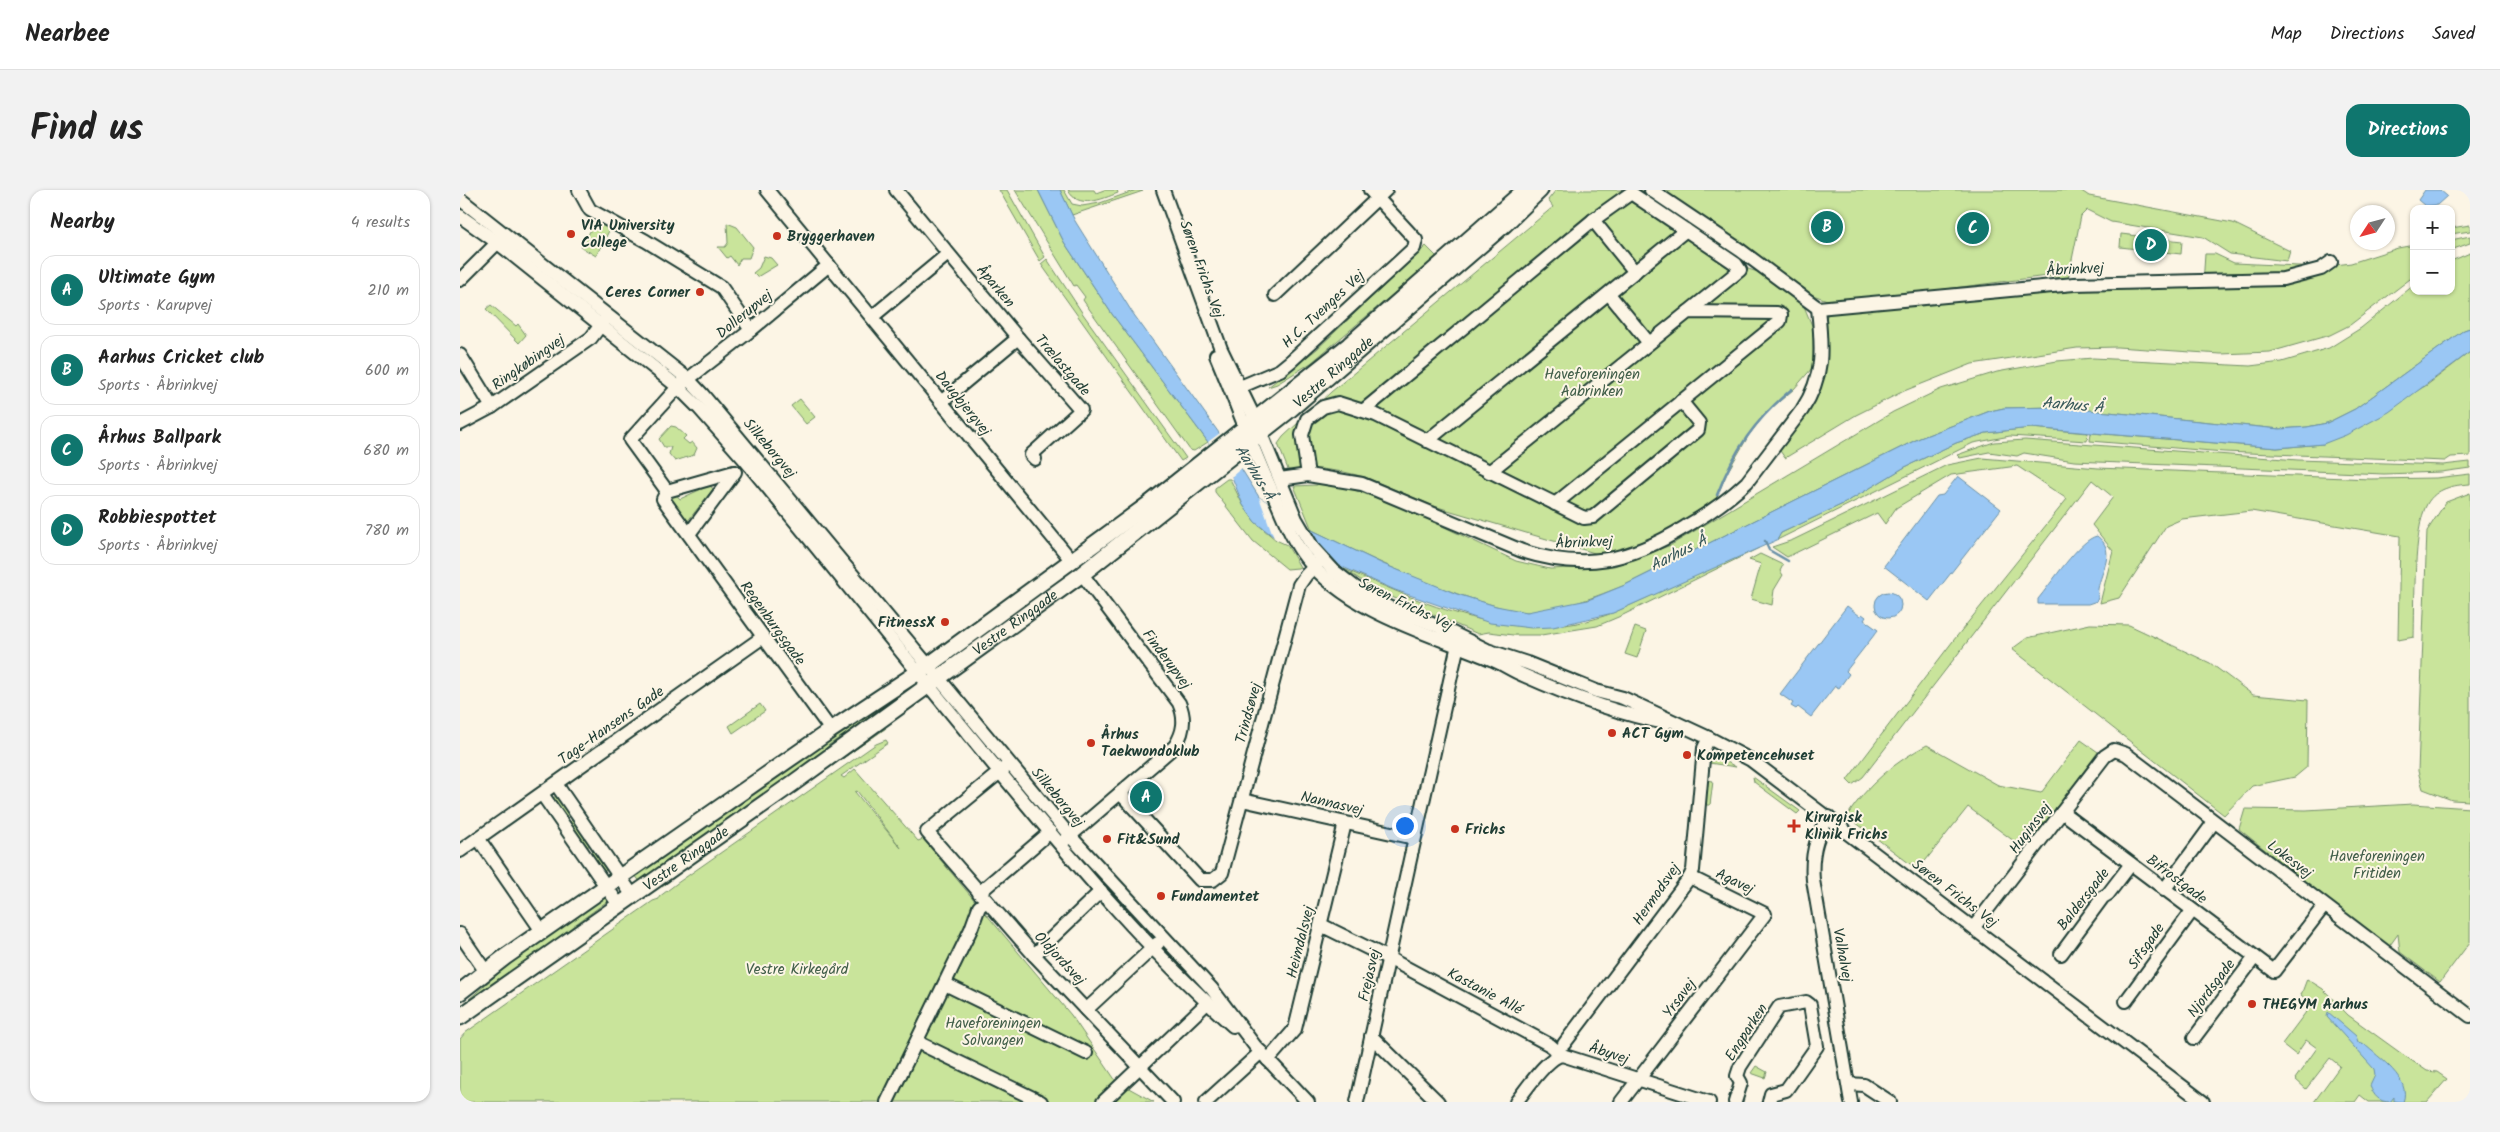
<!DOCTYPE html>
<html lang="en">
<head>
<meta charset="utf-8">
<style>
	:root { --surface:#fff; --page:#f2f2f2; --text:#222; --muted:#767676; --line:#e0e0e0; --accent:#0f766e }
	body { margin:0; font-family:Kalam,sans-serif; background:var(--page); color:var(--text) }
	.controls { position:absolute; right:15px; top:15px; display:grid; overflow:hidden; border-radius:10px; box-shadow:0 1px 4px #0004 }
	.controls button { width:45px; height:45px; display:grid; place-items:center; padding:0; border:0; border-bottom:1px solid var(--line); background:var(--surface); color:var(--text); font:25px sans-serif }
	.compass { position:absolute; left:1890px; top:15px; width:45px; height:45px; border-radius:50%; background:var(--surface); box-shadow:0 1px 4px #0004; rotate:234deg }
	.you { position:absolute; left:944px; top:635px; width:18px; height:18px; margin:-12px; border:4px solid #fff; border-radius:50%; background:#1a73e8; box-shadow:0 0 0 8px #1a73e833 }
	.badge { display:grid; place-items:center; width:32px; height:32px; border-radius:50%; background:var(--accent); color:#fff; font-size:16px; font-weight:700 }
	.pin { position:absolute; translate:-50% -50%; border:2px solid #fff; box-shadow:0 1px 5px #0006 }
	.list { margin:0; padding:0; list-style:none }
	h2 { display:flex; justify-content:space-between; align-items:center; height:65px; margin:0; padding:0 20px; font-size:21px }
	h2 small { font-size:16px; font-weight:400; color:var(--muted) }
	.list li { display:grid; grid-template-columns:32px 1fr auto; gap:15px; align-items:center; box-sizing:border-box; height:70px; margin:0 10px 10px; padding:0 10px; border:1px solid var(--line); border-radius:15px }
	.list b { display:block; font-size:19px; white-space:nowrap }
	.list p { margin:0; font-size:16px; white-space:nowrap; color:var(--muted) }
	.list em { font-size:16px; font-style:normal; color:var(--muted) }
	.map { position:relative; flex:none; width:2010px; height:912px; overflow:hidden; border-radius:15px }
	header { display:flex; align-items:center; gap:30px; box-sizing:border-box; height:70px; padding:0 25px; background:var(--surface); border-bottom:1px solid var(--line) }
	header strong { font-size:24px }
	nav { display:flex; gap:28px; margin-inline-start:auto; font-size:18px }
	.intro { display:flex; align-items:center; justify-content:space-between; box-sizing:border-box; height:120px; padding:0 30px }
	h1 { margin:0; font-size:35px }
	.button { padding:12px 22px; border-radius:15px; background:var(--accent); color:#fff; font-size:18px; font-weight:700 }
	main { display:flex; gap:30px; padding:0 30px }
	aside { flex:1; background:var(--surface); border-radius:15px; box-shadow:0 1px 4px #0004 }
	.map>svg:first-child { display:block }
	.green { fill:#c9e49b; stroke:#749068; fill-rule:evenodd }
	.water { fill:#9ac7f4; stroke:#6990a7 }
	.pier { fill:#fcf5e5 }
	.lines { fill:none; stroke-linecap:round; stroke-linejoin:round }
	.stream { stroke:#6990a7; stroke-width:2.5 }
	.minor-casing { stroke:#1f3d34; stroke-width:16 }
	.major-casing { stroke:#1f3d34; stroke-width:19 }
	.minor { stroke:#fcf5e5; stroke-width:12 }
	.major { stroke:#fcf5e5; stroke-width:15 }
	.poi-dot { fill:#c8321e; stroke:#fcf5e5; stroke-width:2 }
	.labels { text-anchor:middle; stroke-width:4; stroke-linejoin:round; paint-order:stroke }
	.poi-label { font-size:15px; font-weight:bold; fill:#1f3d34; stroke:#fcf5e5; text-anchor:start }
	.street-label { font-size:15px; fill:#1f3d34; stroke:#fcf5e5 }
	.park-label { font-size:15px; fill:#415e49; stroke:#fcf5e5 }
	.water-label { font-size:16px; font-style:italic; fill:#38595a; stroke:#fcf5e5 }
</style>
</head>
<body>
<header>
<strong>Nearbee</strong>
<nav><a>Map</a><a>Directions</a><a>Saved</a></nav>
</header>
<div class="intro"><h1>Find us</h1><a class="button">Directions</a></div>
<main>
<aside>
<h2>Nearby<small>4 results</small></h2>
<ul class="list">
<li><span class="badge">A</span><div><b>Ultimate Gym</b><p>Sports · Karupvej</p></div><em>210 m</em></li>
<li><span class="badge">B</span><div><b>Aarhus Cricket club</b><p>Sports · Åbrinkvej</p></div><em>600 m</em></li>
<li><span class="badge">C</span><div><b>Århus Ballpark</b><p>Sports · Åbrinkvej</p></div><em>680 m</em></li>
<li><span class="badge">D</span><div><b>Robbiespottet</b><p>Sports · Åbrinkvej</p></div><em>780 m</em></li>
</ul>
</aside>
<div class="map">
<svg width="2010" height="912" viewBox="0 0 2010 912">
	<rect width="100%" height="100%" fill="#fcf5e5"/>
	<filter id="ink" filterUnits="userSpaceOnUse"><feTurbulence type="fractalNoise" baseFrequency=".02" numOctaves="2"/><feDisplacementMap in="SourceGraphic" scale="10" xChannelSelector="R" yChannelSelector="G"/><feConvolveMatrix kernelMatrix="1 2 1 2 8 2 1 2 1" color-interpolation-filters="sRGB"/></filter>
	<g filter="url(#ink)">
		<g class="green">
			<path d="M539,0H547L585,67L580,71Z"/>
			<path d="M555,0H578L604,52L652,124L748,252L734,261L730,260L625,113L623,110L625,107L616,95L614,96Z"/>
			<path d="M600,0H604L612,14L622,16L640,13L676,0L683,1L612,25Z"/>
			<path d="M608,0H634L636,3L644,0H657L658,3C642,9 618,20 608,0Z"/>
			<path d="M1096,0H1182L1187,8L1285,78L1311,86L1341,109L1353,138V177L1334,199L1307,222L1289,245L1268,281L1255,311L1201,344L1163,359L1138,364L974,316L905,287L884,282L862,279L829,282L818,254L823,247L871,202L1093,17L1088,10Z"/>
			<path d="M1197,0H1620L1629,6L1773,33L1830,61L1827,71L1770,64L1743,47L1651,32L1627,20L1621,26L1608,89L1587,86L1376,113L1344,102Z"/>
			<path d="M136,31L150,39L136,66L121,57Z"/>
			<path d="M267,33L277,37L293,57L289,68H281L277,75L270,66L267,68L258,57H265L268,53Z"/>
			<path d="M2010,35V41L1991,44V38Z"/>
			<path d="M1661,44L1722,51L1721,64L1660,57Z"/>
			<path d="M2010,46V53L1991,60V50Z"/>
			<path d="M1954,55V86L1890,135L1870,145L1810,162L1761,164L1657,157L1617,158L1512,174L1444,201L1396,225L1325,268L1318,258C1331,239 1359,208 1364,185C1368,166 1359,141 1368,123L1611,98L1743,94L1745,64H1755L1774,73L1860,77L1891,73L1938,58Z"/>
			<path d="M966,56L977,67L851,173L817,194L808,197L857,159Z"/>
			<path d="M2010,63V138L2004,140L1895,219L1867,233L1847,237L1820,239L1598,217L1544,218L1530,221L1460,248L1165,395C1138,406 1097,422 1067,422C1052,422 1034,415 1019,411C961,393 906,366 852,340L834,296L857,295L858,293L885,297L938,315L1056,371L1090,379L1154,376L1211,355L1433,222L1481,199L1537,182L1597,171L1633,168L1790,176L1822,172L1869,158L1901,138L1954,95V101H1991V71Z"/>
			<path d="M304,66L311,68L317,75L297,87L293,83L299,78Z"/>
			<path d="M587,69L623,124L726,268L721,271L581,74Z"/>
			<path d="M31,115L56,136L58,134L66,145L59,153L26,119Z"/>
			<path d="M2010,162V266L1991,267L1985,271L1764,262L1630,251L1631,243L1817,258L1863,254L1967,195Z"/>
			<path d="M340,209L355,227L346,234L331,216Z"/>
			<path d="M211,236L216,237L226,246L223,249L229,254L232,252L237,258L234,265L215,271L209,264L211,257H204L199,249Z"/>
			<path d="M1571,238L1628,243L1627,251L1550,246L1513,253L1317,350L1321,343L1385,313L1445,277L1496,253L1526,243Z"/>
			<path d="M1565,250L1838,270L1983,275L2010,272V278L1981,282L1924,284L1614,271L1564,263L1557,266L1529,262L1500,268L1497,265L1534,252Z"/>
			<path d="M1522,268L1638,278L1910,289L1976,288L2010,284V294C1994,295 1976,298 1967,314C1953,338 1955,416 1954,447L1938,450L1940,346L1791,321L1722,329L1706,336L1659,408L1640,413L1653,361L1632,335L1653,307L1632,290L1403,587L1392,595L1387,590L1493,451L1607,309L1557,276L1491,285L1436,318L1425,334L1417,323L1327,367L1312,357L1333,350L1487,275Z"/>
			<path d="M767,289H770L783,315L795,332L816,350L827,355L840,377L838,378L827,379L793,351L755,302V298Z"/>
			<path d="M250,295L253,299L227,332L210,310V304L215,303L220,309Z"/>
			<path d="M2010,303V611L1992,610L1963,599L1958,581L1967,341L1986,312Z"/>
			<path d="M1299,358L1163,425L1137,436L1081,445H1053L1029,442L1018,444L918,401L882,378C973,417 1066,463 1164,418C1193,405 1222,391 1250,378C1266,371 1282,361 1299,358Z"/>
			<path d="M1300,364L1323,375L1320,381L1323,385L1314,400L1312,415L1291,409L1301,374L1289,370Z"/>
			<path d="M1630,434L1669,435L1750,473L1793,505L1848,510L1847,577L1835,587L1792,596L1764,625L1552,459L1567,448Z"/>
			<path d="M1175,437L1186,441L1177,468L1165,464Z"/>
			<path d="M446,498L448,501L369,555L352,573L181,693L175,685L410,520Z"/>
			<path d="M300,514L305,521L273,543L269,536Z"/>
			<path d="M426,538L221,682L202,697L228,676Z"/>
			<path d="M426,550L428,553L381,586L384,588L395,579L458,651L463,649L611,825L656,891L694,912H0V849L5,843L193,711L199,709V707L216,694L416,554ZM397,601L441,658L395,602Z"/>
			<path d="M1621,550L1638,562L1566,660L1508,617L1458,680L1387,626C1407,595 1436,571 1467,555L1538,595L1581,603Z"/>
			<path d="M1258,567L1276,577L1249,573Z"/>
			<path d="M1293,587L1340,621L1337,624L1294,592Z"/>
			<path d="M1247,590L1253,591L1250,615H1245Z"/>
			<path d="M97,605L109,622L107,626H105L92,609Z"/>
			<path d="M1953,614L2010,618V752L1980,792L1940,762L1938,744L1928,758L1779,639L1785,619L1846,620Z"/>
			<path d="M112,630L130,654L129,656L125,657L109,633Z"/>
			<path d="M616,660L691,742L689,745L613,663Z"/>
			<path d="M132,661H135L148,679L143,682L131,664Z"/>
			<path d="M146,704L149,710L113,736L89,756L0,819V817L50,773Z"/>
			<path d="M709,761L761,820L706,764Z"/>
			<path d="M1847,789L1863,799L1888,825L1942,864L1967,881L1977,882L1987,889L1967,912H1909L1900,905L1895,912H1854L1880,876L1870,868L1846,899L1835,889L1857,858L1846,850L1836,865L1822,854L1852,814L1841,805Z"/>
			<path d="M1296,876L1307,882L1305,888L1291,883Z"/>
		</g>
		<g class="water">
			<path d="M578,0H600L615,31L672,122L759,243L799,307L852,340L923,374L997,404L1036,416L1067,422L1128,410L1165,395L1460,248L1530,221L1544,218L1598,217L1820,239L1847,237L1867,233L1895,219L2004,140L2010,138V162L1929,222L1886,245L1863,254L1817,258L1571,238L1526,243L1496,253L1445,277L1385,313L1321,343L1317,350L1153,423L1093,437L1071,438L1030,433L935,400L814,347L795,332L783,315L772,287L748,252L652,124L604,52Z"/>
			<path d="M1965,0H1980L1987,6L1977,15L1965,16L1958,10Z"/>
			<path d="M1498,286L1541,319L1469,411L1424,376L1477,306L1483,305Z"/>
			<path d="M1637,346C1657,361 1641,380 1638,399C1637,403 1639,406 1637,411L1628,414H1578V409C1590,395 1620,349 1637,346Z"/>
			<circle cx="1428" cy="415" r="13"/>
			<path d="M1387,416L1400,426L1402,424L1406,427L1404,430L1418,440L1386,481L1389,484L1379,498L1375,496L1351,527L1338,517L1336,519L1331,516L1333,513L1320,504Z"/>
			<path d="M1868,822L1896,846L1898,852L1904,854C1919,868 1952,889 1943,912L1934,911V907L1930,912C1919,912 1914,906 1910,896L1915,885L1914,879L1867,827Z"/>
		</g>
		<g class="pier">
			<path d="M760,243L783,277L771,287L748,252Z"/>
			<path d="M799,307L851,339V341L859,354L882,378L814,348Z"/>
		</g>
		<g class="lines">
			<g class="stream">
				<path d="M1257,305C1274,260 1295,230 1332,199"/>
				<path d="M1305,351L1309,360L1328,371"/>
			</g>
			<defs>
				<g id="minor">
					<path d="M119,0L130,20L186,51L261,97L291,140"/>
					<path d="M307,0L612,371"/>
					<path d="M436,0L558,148L621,220L571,265L575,269"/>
					<path d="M703,0L761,159L795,229L836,329L853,358L874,381L896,398L928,417L980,437L1027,460L1067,473L1136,501L1163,508L1249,548L1291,570L1743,912"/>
					<path d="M1191,0L1280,60L1358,118L1614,94L1823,89L1861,79L1871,72"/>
					<path d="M0,9L228,189L243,205L610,646L752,799L795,856L848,912"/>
					<path d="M0,26L38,53L218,197L239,218L285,270C373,377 460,486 548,592C618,677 691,763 773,836"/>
					<path d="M1133,30L1175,82"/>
					<path d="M0,90L42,48"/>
					<path d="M1149,104L1189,153"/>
					<path d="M815,105L926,0"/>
					<path d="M412,127L488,64"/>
					<path d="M0,165L32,217"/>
					<path d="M756,165C776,212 793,261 815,308C824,328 832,350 846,368C891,424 969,443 1033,470C1043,474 1053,481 1063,485C1108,505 1157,524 1206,533"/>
					<path d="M780,197L820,180L831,171L954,58L956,50L910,0"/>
					<path d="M481,212L558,148"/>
					<path d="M904,220L1133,30L1171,3L1276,74L1280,80L1228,122"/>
					<path d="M0,234L32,217L131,148L144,131"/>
					<path d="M967,251L1226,40"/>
					<path d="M274,282L207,301L203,309L371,540"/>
					<path d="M1029,282L1228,122L1317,123L1321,125L1320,131L1095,314"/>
					<path d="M848,285L842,245L847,229L863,217L878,213L916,225L1124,328L1133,327L1238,240L1239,233L1221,211"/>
					<path d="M820,289L848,285L902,294L1062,361C1125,381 1170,371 1225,337C1248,324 1268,310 1287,292L1342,220C1365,185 1362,158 1358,118"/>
					<path d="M207,301L170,250L218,197L291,140L369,75"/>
					<path d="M229,344L275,282"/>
					<path d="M546,577L467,642L574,765L713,912"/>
					<path d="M96,594L173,706"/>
					<path d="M660,603L740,690H753L762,683L839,395L846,385L860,371"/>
					<path d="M82,604L159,715"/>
					<path d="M782,610L954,648"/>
					<path d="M1602,622L1814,781L1864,716"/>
					<path d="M1369,627C1355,646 1351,667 1353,690L1391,912"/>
					<path d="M18,648L82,741"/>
					<path d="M604,651L715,556C724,542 726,529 719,513L622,384"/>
					<path d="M0,661L303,447"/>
					<path d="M952,661L999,450"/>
					<path d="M1704,700L1754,632"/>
					<path d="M519,703L590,642"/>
					<path d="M861,735L930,769L1090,855L1102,865"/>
					<path d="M1514,737L1645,566L1654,560L1666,564L2010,826"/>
					<path d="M0,744L26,782"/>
					<path d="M1601,764L1643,707L1648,704L1671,674"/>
					<path d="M574,765L641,701"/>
					<path d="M485,794L626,863"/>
					<path d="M1666,811L1732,721"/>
					<path d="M626,820L698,753"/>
					<path d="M911,846L978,912"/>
					<path d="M1734,848L1795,767"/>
					<path d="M457,852L581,912"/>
					<path d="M1104,854L1230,687L1233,680L1244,558L1249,548"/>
					<path d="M808,870L835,839L885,633"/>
					<path d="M1389,894L1404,895L1430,912"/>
					<path d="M427,912L511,739L519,717L526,711"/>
					<path d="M643,912L747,813"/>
					<path d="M746,912L801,862"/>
					<path d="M897,912L951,665"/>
					<path d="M1056,912C1066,900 1087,867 1102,865L1249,912"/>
					<path d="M1161,912L1305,724L1230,687"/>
					<path d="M1275,912L1281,893L1277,886L1280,877L1319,817L1346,812L1350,815L1357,856L1326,900L1311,904L1309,912"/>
				</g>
				<g id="major">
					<path d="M0,802L45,767L371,540L469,475L689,314L889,155L1065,0"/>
					<path id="s1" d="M0,827L332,594L622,384L827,222L1045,34L1080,0"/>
				</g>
			</defs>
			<use href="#minor" class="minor-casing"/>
			<use href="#major" class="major-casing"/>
			<use href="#minor" class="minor"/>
			<use href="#major" class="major"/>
		</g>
	</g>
	<g class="poi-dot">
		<circle cx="111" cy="44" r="5"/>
		<circle cx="317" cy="46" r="5"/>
		<circle cx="240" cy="102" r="5"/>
		<circle cx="485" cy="432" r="5"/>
		<circle cx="1152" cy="543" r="5"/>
		<circle cx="631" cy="553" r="5"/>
		<circle cx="1227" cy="565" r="5"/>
		<path d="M1331.5 628.5h5v5h5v5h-5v5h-5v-5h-5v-5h5z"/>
		<circle cx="995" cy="639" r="5"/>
		<circle cx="647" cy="649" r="5"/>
		<circle cx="701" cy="706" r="5"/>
		<circle cx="1792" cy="814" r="5"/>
	</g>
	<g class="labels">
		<g class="poi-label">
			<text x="121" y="40">VIA University<tspan x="121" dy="17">College</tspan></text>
			<text x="327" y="51">Bryggerhaven</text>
			<text x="230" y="107" text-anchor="end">Ceres Corner</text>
			<text x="475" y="437" text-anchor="end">FitnessX</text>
			<text x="1162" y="548">ACT Gym</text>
			<text x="641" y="549">Århus<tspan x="641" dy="17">Taekwondoklub</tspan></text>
			<text x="1237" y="570">Kompetencehuset</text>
			<text x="1345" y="632">Kirurgisk<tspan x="1345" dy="17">Klinik Frichs</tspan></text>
			<text x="1005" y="644">Frichs</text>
			<text x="657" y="654">Fit&amp;Sund</text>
			<text x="711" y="711">Fundamentet</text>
			<text x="1802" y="819">THEGYM Aarhus</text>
		</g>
		<g class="street-label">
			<text transform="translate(742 79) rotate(70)" y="5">Søren Frichs Vej</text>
			<text transform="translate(1615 79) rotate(-3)" y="5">Åbrinkvej</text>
			<text transform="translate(536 96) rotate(50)" y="5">Åparken</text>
			<text transform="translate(863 119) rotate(-43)" y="5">H.C. Tvenges Vej</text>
			<text transform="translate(284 124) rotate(-39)" y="5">Dollerupvej</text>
			<text transform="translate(68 172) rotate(-35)" y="5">Ringkøbingvej</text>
			<text transform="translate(603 175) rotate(49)" y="5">Trælastgade</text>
			<text dy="5" stroke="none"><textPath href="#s1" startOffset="1086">Vestre Ringgade</textPath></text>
			<text transform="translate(503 213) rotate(51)" y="5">Daugbjergvej</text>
			<text transform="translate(310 258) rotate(50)" y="5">Silkeborgvej</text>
			<text transform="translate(1124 352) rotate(-2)" y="5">Åbrinkvej</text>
			<text transform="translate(946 414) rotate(26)" y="5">Søren Frichs Vej</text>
			<text transform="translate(313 433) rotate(54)" y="5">Regenburgsgade</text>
			<text dy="5" stroke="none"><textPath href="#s1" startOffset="681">Vestre Ringgade</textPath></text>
			<text transform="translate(707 469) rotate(53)" y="5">Finderupvej</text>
			<text transform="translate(788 523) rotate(-75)" y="5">Trindsøvej</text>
			<text transform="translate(151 535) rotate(-35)" y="5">Tage-Hansens Gade</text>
			<text transform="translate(598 607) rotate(50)" y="5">Silkeborgvej</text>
			<text transform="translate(872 613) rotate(13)" y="5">Nannasvej</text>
			<text transform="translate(1570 638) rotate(-53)" y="5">Huginsvej</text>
			<text dy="5" stroke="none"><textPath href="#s1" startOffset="276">Vestre Ringgade</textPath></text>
			<text transform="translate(1830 669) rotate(37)" y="5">Lokesvej</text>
			<text transform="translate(1717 689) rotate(37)" y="5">Bifrostgade</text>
			<text transform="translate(1275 691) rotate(26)" y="5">Agavej</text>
			<text transform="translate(1495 703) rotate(37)" y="5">Søren Frichs Vej</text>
			<text transform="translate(1196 704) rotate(-55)" y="5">Hermodsvej</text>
			<text transform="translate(1623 709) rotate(-52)" y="5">Baldersgade</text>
			<text transform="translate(840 752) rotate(-76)" y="5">Heimdalsvej</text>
			<text transform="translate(1686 756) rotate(-55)" y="5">Sifsgade</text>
			<text transform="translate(1383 765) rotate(80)" y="5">Valhalvej</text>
			<text transform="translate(600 768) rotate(47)" y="5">Oldjordsvej</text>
			<text transform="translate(909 785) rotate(-77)" y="5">Frejasvej</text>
			<text transform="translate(1751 798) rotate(-53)" y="5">Njordsgade</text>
			<text transform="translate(1025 801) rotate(28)" y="5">Kastanie Allé</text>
			<text transform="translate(1219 808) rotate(-53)" y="5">Yrsavej</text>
			<text transform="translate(1286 842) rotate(-57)" y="5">Engparken</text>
			<text transform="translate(1149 863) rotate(18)" y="5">Åbyvej</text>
		</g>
		<g class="park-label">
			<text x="1132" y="189">Haveforeningen<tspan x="1132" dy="17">Aabrinken</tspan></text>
			<text x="1917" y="671">Haveforeningen<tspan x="1917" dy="17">Fritiden</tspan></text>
			<text x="337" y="784">Vestre Kirkegård</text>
			<text x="533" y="838">Haveforeningen<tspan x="533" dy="17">Solvangen</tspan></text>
		</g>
		<g class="water-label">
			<text transform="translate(1613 214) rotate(5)" y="6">Aarhus Å</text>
			<text transform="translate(796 282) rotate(58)" y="6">Aarhus Å</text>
			<text transform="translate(1218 362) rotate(-27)" y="6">Aarhus Å</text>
		</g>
	</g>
</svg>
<div class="controls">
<button>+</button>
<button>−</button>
</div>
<svg class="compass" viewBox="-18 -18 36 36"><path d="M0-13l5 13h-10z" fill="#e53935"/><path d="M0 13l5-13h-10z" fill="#767676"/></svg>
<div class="you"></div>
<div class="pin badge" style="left:686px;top:607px">A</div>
<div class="pin badge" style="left:1367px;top:37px">B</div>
<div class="pin badge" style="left:1513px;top:38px">C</div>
<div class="pin badge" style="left:1691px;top:55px">D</div>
</div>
</main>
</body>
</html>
